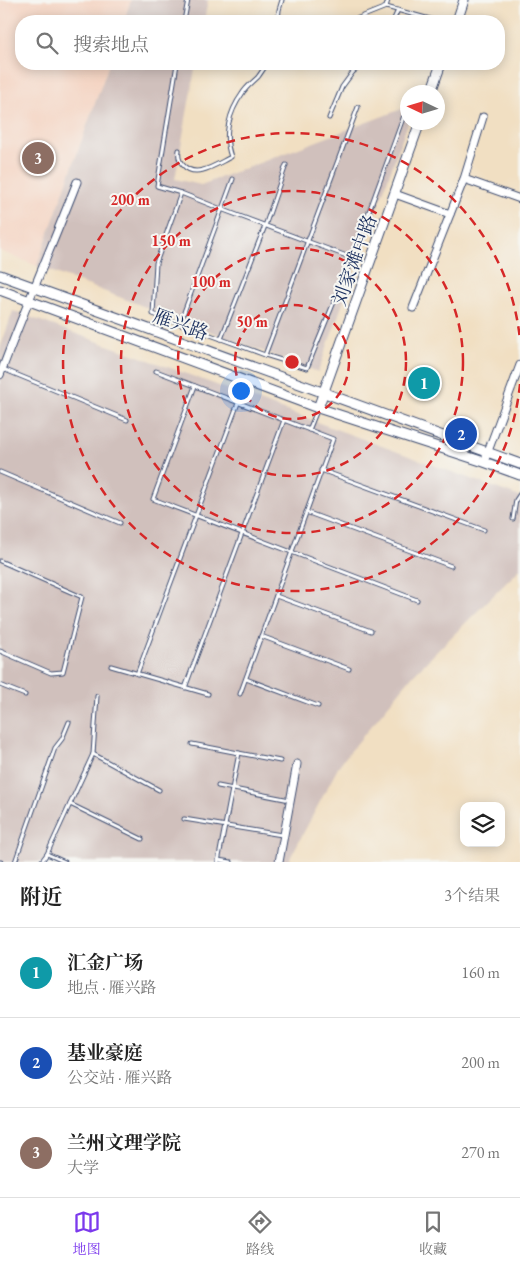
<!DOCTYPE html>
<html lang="zh">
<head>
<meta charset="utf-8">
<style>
	:root { --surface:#fff; --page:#f2f2f2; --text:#222; --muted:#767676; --line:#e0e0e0; --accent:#7c3aed }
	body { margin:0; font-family:"EB Garamond","Noto Serif SC",serif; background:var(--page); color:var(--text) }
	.controls { position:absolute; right:15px; bottom:15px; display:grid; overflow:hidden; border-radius:10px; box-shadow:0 2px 12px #0003 }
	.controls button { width:45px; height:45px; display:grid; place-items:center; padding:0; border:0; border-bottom:1px solid var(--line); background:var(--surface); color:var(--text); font:25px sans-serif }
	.compass { position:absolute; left:400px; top:85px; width:45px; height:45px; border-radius:50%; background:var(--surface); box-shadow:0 2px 12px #0003; rotate:274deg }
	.you { position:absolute; left:240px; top:390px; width:18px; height:18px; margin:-12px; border:4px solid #fff; border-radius:50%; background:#1a73e8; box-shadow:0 0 0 8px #1a73e833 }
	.badge { display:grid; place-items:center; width:32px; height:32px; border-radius:50%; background:var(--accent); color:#fff; font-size:16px; font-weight:700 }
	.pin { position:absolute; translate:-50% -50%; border:2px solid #fff; box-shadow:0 1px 5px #0006 }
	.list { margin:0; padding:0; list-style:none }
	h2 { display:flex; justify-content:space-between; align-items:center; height:65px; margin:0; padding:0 20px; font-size:21px }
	h2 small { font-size:16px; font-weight:400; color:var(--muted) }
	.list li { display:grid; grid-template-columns:32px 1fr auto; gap:15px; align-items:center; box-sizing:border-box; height:90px; padding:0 20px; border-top:1px solid var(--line) }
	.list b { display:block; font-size:19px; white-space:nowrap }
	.list p { margin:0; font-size:16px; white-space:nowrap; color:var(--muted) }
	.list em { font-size:16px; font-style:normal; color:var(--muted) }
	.icon { flex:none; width:28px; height:28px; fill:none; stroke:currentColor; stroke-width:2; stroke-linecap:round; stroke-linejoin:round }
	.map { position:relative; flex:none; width:520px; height:862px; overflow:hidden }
	.search { position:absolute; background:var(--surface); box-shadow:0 2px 12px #0003; left:15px; right:15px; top:15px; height:55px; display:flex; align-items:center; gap:12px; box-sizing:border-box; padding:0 18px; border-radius:20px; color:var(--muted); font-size:19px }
	.sheet { height:335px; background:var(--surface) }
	nav { display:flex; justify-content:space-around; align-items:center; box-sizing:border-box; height:70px; border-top:1px solid var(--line); background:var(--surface); font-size:14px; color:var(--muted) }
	nav a { display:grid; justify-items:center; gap:2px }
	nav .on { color:var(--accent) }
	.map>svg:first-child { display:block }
	.built { fill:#f4d3c1 }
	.industrial { fill:#d0c0bc }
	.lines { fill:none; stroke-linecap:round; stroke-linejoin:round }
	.service-casing { stroke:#3b496d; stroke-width:5 }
	.minor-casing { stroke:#3b496d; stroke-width:9 }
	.tertiary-casing { stroke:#3b496d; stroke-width:11 }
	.secondary-casing { stroke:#3b496d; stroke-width:11 }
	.service { stroke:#fff; stroke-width:3 }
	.minor { stroke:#fff; stroke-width:7 }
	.tertiary { stroke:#fff; stroke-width:9 }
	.secondary { stroke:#fff; stroke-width:9 }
	.ring { fill:none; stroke:#d62828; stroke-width:2.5; stroke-dasharray:9 6 }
	.labels { text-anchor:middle; stroke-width:4; stroke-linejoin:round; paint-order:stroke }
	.street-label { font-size:19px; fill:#1b2f5e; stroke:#f6f6f2 }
	.centre { fill:#d62828; stroke:#f6f6f2; stroke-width:2.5 }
	.ring-label { font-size:15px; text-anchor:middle; font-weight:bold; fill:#d62828; stroke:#f6f6f2; stroke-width:4; stroke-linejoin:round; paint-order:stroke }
</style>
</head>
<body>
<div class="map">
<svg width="520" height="862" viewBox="0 0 520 862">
	<rect width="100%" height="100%" fill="#f6f6f2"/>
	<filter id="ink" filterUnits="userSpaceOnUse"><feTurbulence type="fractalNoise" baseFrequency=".02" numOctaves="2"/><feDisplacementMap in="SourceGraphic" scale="10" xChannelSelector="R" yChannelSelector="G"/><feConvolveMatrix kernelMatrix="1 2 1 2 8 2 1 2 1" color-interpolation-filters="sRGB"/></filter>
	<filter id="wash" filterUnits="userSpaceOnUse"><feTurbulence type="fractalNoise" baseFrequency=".0096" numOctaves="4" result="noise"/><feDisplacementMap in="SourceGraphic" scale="20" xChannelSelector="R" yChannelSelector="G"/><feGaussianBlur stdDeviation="1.12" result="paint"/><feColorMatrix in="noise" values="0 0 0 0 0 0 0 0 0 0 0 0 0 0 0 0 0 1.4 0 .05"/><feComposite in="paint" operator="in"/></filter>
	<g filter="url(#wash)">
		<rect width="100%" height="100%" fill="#f1dfc2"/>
		<path class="built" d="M0,0H131L124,21H21V64H109L37,266L0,251Z"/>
		<g class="industrial">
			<path d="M131,0H208L204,21H124Z"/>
			<path d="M109,64H196L175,179L201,185L407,107L408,123L318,372L37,266Z"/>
			<path d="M13,311L146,359L520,497V569L414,674L340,764L288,862H0V349Z"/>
		</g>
	</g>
	<g filter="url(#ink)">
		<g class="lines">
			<defs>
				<g id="service">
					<path d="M386,7L388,0"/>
					<path d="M184,21L188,0"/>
					<path d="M278,21L279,10L282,0"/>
					<path d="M351,21L386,7L437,21"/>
					<path d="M393,21L398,10"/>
					<path d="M177,64L157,186L181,193"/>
					<path d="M329,118L342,87L353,72L363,64"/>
					<path d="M179,150C178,156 179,161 183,165C196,180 218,163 231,157C223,135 229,112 242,94C246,87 252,83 258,77C261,73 264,68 267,64"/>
					<path d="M352,258L221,209L181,193L156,263L153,314L265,355L307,368L352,258L406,110"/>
					<path d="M180,323L233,179"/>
					<path d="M221,339L265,226L286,165"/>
					<path d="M265,355L358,107"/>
					<path d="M3,369L127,420"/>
					<path d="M156,371L333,439L240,694"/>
					<path d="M195,386L153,499L417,600"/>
					<path d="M309,430L318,408"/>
					<path d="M321,470L484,530"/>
					<path d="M0,472L120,523"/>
					<path d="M306,512L451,566"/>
					<path d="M513,519L516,500L520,494"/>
					<path d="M0,561L82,597L63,672L51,673L0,651"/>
					<path d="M276,596L371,631"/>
					<path d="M261,636L349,669"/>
					<path d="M111,666L208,694"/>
					<path d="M137,674L238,403"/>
					<path d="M246,679L318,706"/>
					<path d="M0,685L25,695"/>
					<path d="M185,688L284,420"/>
					<path d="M192,744L280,761"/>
					<path d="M93,754L159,790"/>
					<path d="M218,786L290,800"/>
					<path d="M70,804L142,839"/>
					<path d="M184,819L282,835"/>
					<path d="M47,854L65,862"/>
					<path d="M218,860L231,862"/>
					<path d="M0,862H1"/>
					<path d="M15,862L55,748L62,739L69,722"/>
					<path d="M41,862L47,854L93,754L97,696"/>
					<path d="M218,862L239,753"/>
				</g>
				<g id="minor">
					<path d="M464,179L520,199"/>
					<path d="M395,194L450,214"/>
					<path d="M413,308L464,179L483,117"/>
					<path d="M0,375C24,310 52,246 77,182"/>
					<path d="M484,462L520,365"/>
					<path d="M279,862L297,764"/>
				</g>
				<g id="tertiary">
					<path d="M457,21L464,0"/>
					<path d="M431,92L441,64"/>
					<path d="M318,408L420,122"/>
				</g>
				<g id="secondary">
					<path d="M0,275L520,464"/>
					<path d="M0,290L318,408L484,462L520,475"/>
				</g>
			</defs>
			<use href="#service" class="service-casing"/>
			<use href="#minor" class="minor-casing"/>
			<use href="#tertiary" class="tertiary-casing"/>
			<use href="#secondary" class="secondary-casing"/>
			<use href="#service" class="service"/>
			<use href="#minor" class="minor"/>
			<use href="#tertiary" class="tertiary"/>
			<use href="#secondary" class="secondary"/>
		</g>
	</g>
	<g class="ring">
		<circle cx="292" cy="362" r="57"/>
		<circle cx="292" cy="362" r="114"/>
		<circle cx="292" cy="362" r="171"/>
		<path d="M520 384A229 229 0 1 1 520 340"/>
	</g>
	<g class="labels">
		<g class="street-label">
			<text transform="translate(354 260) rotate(-70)" y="7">刘家滩中路</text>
			<text transform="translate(181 324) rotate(20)" y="7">雁兴路</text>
		</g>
	</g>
	<circle cx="292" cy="362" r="8" class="centre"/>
	<g class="ring-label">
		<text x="130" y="205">200 m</text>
		<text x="171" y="246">150 m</text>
		<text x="211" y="287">100 m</text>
		<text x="252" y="327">50 m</text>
	</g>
</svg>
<div class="controls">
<button><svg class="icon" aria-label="layers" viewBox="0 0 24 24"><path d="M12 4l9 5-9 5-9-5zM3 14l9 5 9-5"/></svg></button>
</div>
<svg class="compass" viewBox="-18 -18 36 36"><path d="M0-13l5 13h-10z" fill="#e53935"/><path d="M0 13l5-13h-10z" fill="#767676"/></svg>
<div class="you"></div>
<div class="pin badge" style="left:424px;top:383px;background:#0f9aa8">1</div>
<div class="pin badge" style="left:461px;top:434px;background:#1a4fb4">2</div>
<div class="pin badge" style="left:38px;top:158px;background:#8d6e63">3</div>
<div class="search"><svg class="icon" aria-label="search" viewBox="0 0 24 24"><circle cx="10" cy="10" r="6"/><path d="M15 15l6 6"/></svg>搜索地点</div>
</div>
<section class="sheet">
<h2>附近<small>3个结果</small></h2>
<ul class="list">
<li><span class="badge" style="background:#0f9aa8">1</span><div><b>汇金广场</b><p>地点 · 雁兴路</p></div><em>160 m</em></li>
<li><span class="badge" style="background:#1a4fb4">2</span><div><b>基业豪庭</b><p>公交站 · 雁兴路</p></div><em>200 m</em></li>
<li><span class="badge" style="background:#8d6e63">3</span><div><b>兰州文理学院</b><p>大学</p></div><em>270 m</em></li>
</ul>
</section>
<nav>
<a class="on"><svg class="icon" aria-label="map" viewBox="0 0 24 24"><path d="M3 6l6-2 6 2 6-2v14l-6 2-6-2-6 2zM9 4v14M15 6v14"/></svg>地图</a>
<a><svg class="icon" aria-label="directions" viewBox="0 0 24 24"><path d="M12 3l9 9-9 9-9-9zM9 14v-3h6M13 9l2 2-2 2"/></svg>路线</a>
<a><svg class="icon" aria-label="saved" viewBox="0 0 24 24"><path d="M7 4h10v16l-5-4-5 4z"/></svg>收藏</a>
</nav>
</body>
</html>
